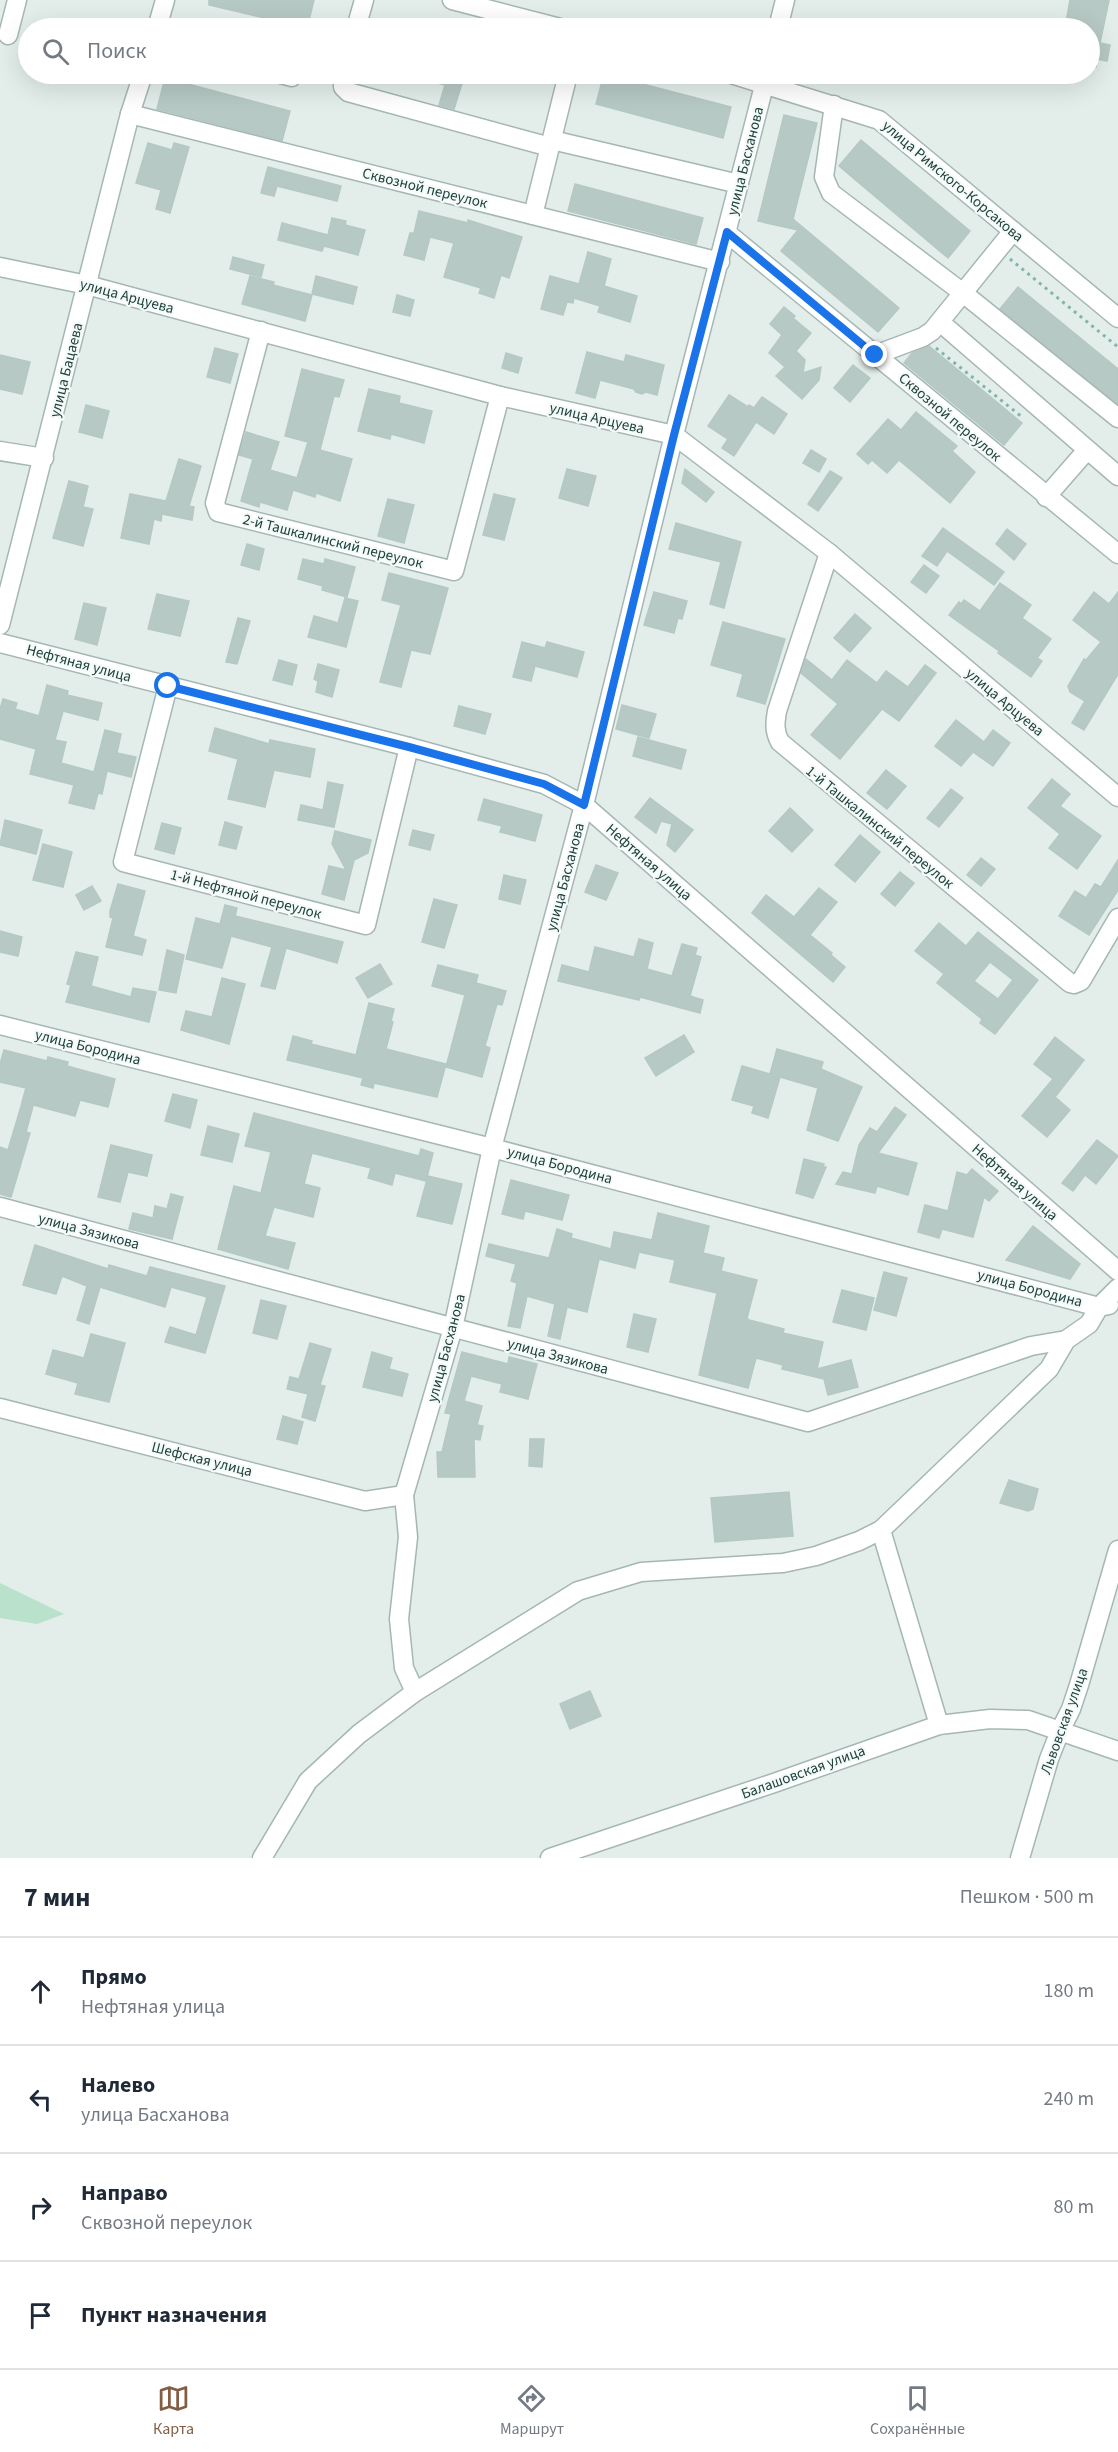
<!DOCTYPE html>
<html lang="ru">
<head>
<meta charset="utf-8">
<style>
	:root { --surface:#fff; --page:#f2f2f3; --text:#1f2937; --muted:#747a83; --line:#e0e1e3; --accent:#845c42 }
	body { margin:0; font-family:"Source Sans 3",sans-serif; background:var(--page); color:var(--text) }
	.stop { position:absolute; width:18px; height:18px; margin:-14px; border:4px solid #1a73e8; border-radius:50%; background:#fff }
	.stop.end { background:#1a73e8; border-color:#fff; box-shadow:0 2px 6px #0008 }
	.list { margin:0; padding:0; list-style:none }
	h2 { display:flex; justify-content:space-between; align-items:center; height:78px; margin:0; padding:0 24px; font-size:26px }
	h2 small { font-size:20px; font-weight:400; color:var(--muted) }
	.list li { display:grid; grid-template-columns:39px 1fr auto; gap:18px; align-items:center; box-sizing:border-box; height:108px; padding:0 24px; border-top:2px solid var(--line) }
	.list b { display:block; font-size:22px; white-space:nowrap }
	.list p { margin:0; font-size:20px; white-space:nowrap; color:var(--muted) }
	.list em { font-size:20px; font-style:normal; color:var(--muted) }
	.icon { flex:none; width:33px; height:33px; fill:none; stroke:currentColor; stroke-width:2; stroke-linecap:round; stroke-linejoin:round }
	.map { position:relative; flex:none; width:1118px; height:1858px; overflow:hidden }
	.search { position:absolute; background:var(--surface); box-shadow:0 6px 24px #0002; left:18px; right:18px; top:18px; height:66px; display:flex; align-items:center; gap:15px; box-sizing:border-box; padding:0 21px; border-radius:33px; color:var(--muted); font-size:22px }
	.sheet { height:510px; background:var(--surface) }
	nav { display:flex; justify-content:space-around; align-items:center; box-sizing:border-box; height:84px; border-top:2px solid var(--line); background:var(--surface); font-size:16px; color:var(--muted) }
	nav a { display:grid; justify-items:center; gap:3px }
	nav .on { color:var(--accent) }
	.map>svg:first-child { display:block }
	.green { fill:#b9e1cb }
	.building { fill:#b7c9c5; stroke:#b4c8c4; stroke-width:1.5; fill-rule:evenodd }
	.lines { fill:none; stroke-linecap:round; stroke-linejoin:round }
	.minor-casing { stroke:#a5b7b4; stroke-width:21 }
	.path { stroke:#80b5ae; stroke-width:3; stroke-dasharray:3 4.5; stroke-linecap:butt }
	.minor { stroke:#fff; stroke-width:18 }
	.route { stroke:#1a73e8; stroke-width:8 }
	.labels { text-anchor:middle; stroke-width:4.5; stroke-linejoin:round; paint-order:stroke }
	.street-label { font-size:15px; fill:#20413e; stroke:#f4faf8 }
</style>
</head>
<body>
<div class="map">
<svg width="1118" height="1858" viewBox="0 0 1118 1858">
	<rect width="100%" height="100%" fill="#e3eeeb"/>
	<path class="green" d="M0,1583L64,1614L37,1624L0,1618Z"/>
	<g class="building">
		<path d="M209,0H314L307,28L209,5Z"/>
		<path d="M1070,0H1109L1100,43L1110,45L1107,61L1097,59L1096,67L1089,66V28H1065Z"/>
		<path d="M419,74H450L464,77L454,109L439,105L445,85L418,78Z"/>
		<path d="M604,74L731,107L723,138L596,104Z"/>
		<path d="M165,78L290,111L282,141L157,109Z"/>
		<path d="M784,115L817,123L793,219L899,308L878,332L781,251L798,230L758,221Z"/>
		<path d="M861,140L970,231L948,258L839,166Z"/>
		<path d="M148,143L172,150L174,143L189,147L170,213L156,209L161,190L136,183Z"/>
		<path d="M268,167L341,186L337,201L277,186L274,196L261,193Z"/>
		<path d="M575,184L703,218L696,244L568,211Z"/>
		<path d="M419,211L468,223V220L522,237L509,278L501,275L494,298L479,293L481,288L444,277L454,243L430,237L424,260L404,255L410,233H414Z"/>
		<path d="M332,218L346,221L345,225L365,230L358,255L324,246L322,251L278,240L282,223L328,235Z"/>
		<path d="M588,252L611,259L604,286L637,296L630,322L598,312L600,306L574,298L573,303L567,302L563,315L541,309L550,276L579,284Z"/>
		<path d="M233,257L264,265L261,277L230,269Z"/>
		<path d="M250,276L274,282L273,285L312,295L305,321L242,304Z"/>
		<path d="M316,276L357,287L353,304L312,294Z"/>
		<path d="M1018,287L1118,369V404L1000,309Z"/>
		<path d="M397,295L414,300L410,316L393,312Z"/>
		<path d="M784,307L795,316L793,318L811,333L796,351L805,360L803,373L821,367L819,380L802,399L776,376L785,367L769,353L782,335L770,324Z"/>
		<path d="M929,346L1022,423L1004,445L904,363L912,353Z"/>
		<path d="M215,348L238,354L230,383L207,377Z"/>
		<path d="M587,352L624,362L626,355L664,365L657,395L646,392L642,394L636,392L634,389L600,380L595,398L576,393Z"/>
		<path d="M506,353L522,358L518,373L502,368Z"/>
		<path d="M0,355L30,362L22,394L0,389Z"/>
		<path d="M853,365L870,378L850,402L834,388Z"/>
		<path d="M302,369L344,380L339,397L334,396L320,450L352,459L340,501L316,493L315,497L293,490L287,510L260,502L259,507L241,501L253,459L239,455L246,432L279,442L270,470L297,478L308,442L285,436Z"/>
		<path d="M369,389L400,396L399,403L432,411L424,443L391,434L390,439L358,431Z"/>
		<path d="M729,395L748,407L749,405L754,408L762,397L787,414L774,434L756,422L734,456L722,448L728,439L708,426Z"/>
		<path d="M86,405L109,411L102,438L79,432Z"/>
		<path d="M916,412L957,446L952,451L975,472L950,503L899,460L887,473L872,460L868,464L857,454L888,419L901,430Z"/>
		<path d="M811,450L826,459L819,472L803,463Z"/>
		<path d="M179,459L201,466L189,506L194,507L192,520L162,514L161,521L154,519L149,544L121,538L130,494L166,501Z"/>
		<path d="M567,469L596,476L588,506L559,498Z"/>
		<path d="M685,469L714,492L706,502L682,483Z"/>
		<path d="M830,471L842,478L818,511L808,504Z"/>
		<path d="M69,481L88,486L83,507L93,509L83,546L53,538Z"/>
		<path d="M494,494L515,499L504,540L483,535Z"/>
		<path d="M388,499L414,505L404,543L378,536Z"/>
		<path d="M676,523L741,542L724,608L710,604L721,562L669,549Z"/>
		<path d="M943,528L1004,572L994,585L947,551L937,566L922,556Z"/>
		<path d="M1007,529L1026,544L1014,560L996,544Z"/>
		<path d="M247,544L264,549L259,570L241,565Z"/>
		<path d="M303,559L324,564L325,559L355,567L347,597L322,590L323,586L298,579Z"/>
		<path d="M924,565L939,576L926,593L911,582Z"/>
		<path d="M389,573L448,588L430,654L411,650L401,687L380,682L401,605L382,600Z"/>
		<path d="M1000,583L1031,605L1022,618L1051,639L1037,658L1042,661L1031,677L998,653L999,651L949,615L959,602L961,604L964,600L980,611Z"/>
		<path d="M654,592L687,601L682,619L678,618L674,633L644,625Z"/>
		<path d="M1094,592L1109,604L1118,592V674L1084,730L1072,723L1085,701L1070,692L1068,686L1084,659L1086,660L1101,642L1073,620Z"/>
		<path d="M157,594L189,601L180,636L148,629Z"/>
		<path d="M345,598L358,601L346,647L308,637L314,616L338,623Z"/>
		<path d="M84,603L106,608L97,645L75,639Z"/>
		<path d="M855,614L871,628L850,652L834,638Z"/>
		<path d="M238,618L250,621L237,664L226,662Z"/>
		<path d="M723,622L785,639L765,704L737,696L743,674L711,665Z"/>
		<path d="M522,642L545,648L547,642L584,652L577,677L535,666L531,681L513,677Z"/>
		<path d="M806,659L832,680L847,660L877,683L886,671L908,687L925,665L936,673L899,721L882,709L840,759L811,735L838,704L801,673Z"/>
		<path d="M279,660L297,665L292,685L273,680Z"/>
		<path d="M318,664L339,670L332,697L316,692L318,681L314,679Z"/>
		<path d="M47,685L68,691L67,695L102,703L98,720L63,711L55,740L66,742L61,763L94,772L105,730L121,734L117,753L136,757L131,777L107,771L102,794L98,793L94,809L69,803L74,785L30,774L36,749L0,739V709L3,699L17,703L15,709L39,716Z"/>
		<path d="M622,705L656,714L649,738L616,729Z"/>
		<path d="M459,706L491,714L485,734L454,726Z"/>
		<path d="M956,720L984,742L993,730L1010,743L993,766L973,752L961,766L935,746Z"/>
		<path d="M215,728L269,744L270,740L315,749L310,777L274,770L265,807L228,799L238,759L209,751Z"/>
		<path d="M638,737L686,750L681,769L633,756Z"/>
		<path d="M886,770L906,786L887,809L867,793Z"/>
		<path d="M1052,779L1070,794L1060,806L1101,836L1077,869L1049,848L1060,834L1028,808Z"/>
		<path d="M328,782L343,785L334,827L298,820L301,805L323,810Z"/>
		<path d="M951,789L963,798L939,827L927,818Z"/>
		<path d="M650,798L693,830L675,852L667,845L672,824L661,821L656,833L635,817Z"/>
		<path d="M484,799L542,815L535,841L500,832L502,826L478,820Z"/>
		<path d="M790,808L813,830L792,852L769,831Z"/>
		<path d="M5,820L42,830L36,854L0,845Z"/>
		<path d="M225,822L242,827L236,849L219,845Z"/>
		<path d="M162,823L181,828L174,854L155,849Z"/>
		<path d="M413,830L434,835L430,850L409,845Z"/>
		<path d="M335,831L371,840L368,853L354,860L344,900L322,894L329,866L346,870L332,844Z"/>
		<path d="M860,835L880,852L855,882L835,865Z"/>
		<path d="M43,844L72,852L63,887L33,880Z"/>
		<path d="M981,858L995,869L981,886L967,875Z"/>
		<path d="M1118,860V890L1089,935L1059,916L1075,891L1086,898L1095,884L1101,887Z"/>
		<path d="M596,865L618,873L606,900L585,892Z"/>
		<path d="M900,872L914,883L895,906L881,894Z"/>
		<path d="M504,875L526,880L520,904L499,899Z"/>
		<path d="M118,884L145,891L133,936L146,940L142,955L106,947L113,918L110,917V911Z"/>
		<path d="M92,886L101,901L84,910L76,895Z"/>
		<path d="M819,888L837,902L810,935L832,953L831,955L845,967L833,982L752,913L766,895L794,917Z"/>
		<path d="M434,899L457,905L444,948L422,942Z"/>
		<path d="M225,905L237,908L235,916L343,942L337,963L286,948L275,989L261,986L272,947L231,936L222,968L186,959L196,918L220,924Z"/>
		<path d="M939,923L966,946L978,932L1038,980L995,1034L980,1023L982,1019L937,983L944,974L915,951ZM990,962L1013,980L998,999L974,981Z"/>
		<path d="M0,931L22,937L18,956L0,952Z"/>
		<path d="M639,939L653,943L647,969L672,976L682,944L697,948L695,955L701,957L690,996L703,1000L700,1013L640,997L639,1000L558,981L562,965L589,972L595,947L634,957Z"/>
		<path d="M167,950L184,955L176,993L159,990Z"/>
		<path d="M76,952L98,957L91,986L131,997L133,988L156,992L149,1022L66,1002L71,985L67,984Z"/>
		<path d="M380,964L392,984L368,998L356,978Z"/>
		<path d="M438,965L478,975L476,983L506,991L502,1005L497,1004L485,1046L490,1048L482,1077L446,1067L465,995L432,986Z"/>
		<path d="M222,978L245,984L229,1044L181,1030L186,1011L212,1017Z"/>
		<path d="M369,1003L394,1009L391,1021L393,1022L386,1049L446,1064L437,1097L374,1083L373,1088L361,1085L363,1078L287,1060L293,1036L312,1041L311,1044L356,1055Z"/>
		<path d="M684,1035L694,1052L656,1076L645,1058Z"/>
		<path d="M1055,1037L1084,1060L1055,1097L1070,1110L1047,1137L1022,1116L1053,1079L1034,1064Z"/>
		<path d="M777,1049L823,1062L821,1069L862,1087L838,1141L807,1130L818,1088L780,1077L768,1118L752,1113L754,1106L732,1100L742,1066L770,1074Z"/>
		<path d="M4,1050L47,1061L48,1057L68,1062L67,1066L115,1079L108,1107L80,1100L75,1116L22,1102L26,1088L0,1082V1064Z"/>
		<path d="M173,1094L197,1100L190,1128L165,1121Z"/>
		<path d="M22,1103L33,1106L26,1132L30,1133L11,1197L0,1194V1147L8,1150Z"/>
		<path d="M895,1107L906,1115L878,1153L917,1163L908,1195L877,1186L875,1193L836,1184L843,1172L852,1174L859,1145L870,1128L877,1132Z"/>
		<path d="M254,1113L419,1156L421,1149L433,1153L426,1181L395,1173L392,1185L368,1178L371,1168L312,1153L304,1184L320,1188L313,1217L274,1207L265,1236L295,1243L288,1269L218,1249L234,1186L261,1193L271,1152L245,1146Z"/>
		<path d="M208,1126L239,1134L232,1162L201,1155Z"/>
		<path d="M1097,1140L1118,1156L1096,1184L1085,1175L1073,1191L1062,1183Z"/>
		<path d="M111,1145L152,1155L147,1176L128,1172L120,1202L98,1197Z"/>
		<path d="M804,1159L824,1164L823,1167H826L813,1198L796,1193Z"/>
		<path d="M972,1169L998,1191L989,1201L984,1197L973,1237L942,1229L939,1238L918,1232L925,1205L948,1211L957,1172L967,1175Z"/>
		<path d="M428,1176L462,1184L452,1224L417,1216Z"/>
		<path d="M511,1180L569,1195L562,1220L525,1211L523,1219L502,1214Z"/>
		<path d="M171,1194L183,1197L172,1239L129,1229L133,1213L153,1218L155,1206L167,1209Z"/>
		<path d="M658,1213L709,1226L703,1253L724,1258L721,1271L757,1280L747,1318L749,1320L784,1329L783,1333L823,1342L817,1369L851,1360L858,1387L828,1395L824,1379L782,1369L783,1365L756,1358L748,1388L699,1375L717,1293L670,1282L675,1260L639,1252L635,1268L599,1259L587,1312L567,1307L560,1339L548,1336L555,1304L527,1296L520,1328L508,1326L517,1283L511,1281L516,1264L486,1256L489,1244L549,1258L557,1229L572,1234L571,1238L611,1249L614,1232L652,1240Z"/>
		<path d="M1033,1226L1080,1264L1070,1279L1006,1260Z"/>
		<path d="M35,1245L108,1269L109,1265L147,1276L150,1267L225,1286L205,1353L165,1342L170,1327L196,1335L207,1297L171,1287L165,1307L100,1287L89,1324L77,1320L87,1286L62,1276L56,1294L23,1285Z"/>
		<path d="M884,1272L907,1278L896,1316L874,1310Z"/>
		<path d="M842,1290L874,1298L866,1330L833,1322Z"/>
		<path d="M261,1300L286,1306L277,1339L253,1333Z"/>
		<path d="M634,1314L656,1319L648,1352L627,1347Z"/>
		<path d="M91,1334L125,1343L109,1402L75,1394L78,1383L46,1374L53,1350L84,1358Z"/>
		<path d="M310,1343L331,1349L320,1385L325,1386L315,1421L302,1417L308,1394L287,1389L290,1377L299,1379Z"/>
		<path d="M372,1352L392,1358L389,1369L408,1374L402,1396L363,1387Z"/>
		<path d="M462,1352L508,1364L509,1357L537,1364L528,1399L500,1392L502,1384L471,1376L464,1401L482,1406L477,1425L483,1426L480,1440L474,1439L475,1477H438L437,1452H442L451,1414L445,1413Z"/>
		<path d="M283,1416L303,1422L297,1444L277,1439Z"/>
		<path d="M530,1439H544L542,1467L529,1466Z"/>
		<path d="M1009,1480L1038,1489L1033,1509L1028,1511L1000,1503Z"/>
		<path d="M789,1492L793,1536L715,1542L711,1498Z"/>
		<path d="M590,1691L601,1716L570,1729L560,1704Z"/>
	</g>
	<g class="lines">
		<defs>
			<g id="minor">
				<path d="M452,0L560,28"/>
				<path d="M157,28L165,0"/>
				<path d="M356,28L364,0"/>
				<path d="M778,28L785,0"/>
				<path d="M8,35L17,0"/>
				<path d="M281,74L292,77"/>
				<path d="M343,74V87L348,92L550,147"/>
				<path d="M731,74L879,120L1118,318"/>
				<path d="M834,105L824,177L831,193L963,293L1118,418"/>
				<path d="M130,114L720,262"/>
				<path d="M552,140L739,184"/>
				<path d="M533,215L568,74"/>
				<path d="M727,233L1118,554"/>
				<path d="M0,267L87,285L500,396L674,435L829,553L1118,797"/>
				<path d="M940,322L1118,476"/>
				<path d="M261,331L215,503L218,512L454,571L500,396"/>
				<path d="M875,355L923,337L932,331L1013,231"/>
				<path d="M0,451L44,458"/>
				<path d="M1046,497L1087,450"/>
				<path d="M829,553L777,711C775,723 774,731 780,742L1070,983L1074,984L1081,981L1118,918"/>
				<path d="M0,625L130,114L143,74"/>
				<path d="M0,643L409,747L544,784L584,805L1118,1271"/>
				<path d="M168,686L123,862L366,925L409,747"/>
				<path d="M0,1025L492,1148L1099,1307L1109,1305"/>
				<path d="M0,1207L808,1422L1031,1346L1066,1340L1089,1324L1099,1307L1118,1288"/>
				<path d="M0,1408L365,1501L404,1495"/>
				<path d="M881,1530L939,1725"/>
				<path d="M415,1692L404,1668L399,1619L408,1537L404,1495L453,1328L492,1148L584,805L674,435L767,74"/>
				<path d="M262,1858L308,1781L359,1734L415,1692L578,1591L641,1572L783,1563L816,1556L859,1541L881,1530L1049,1369L1066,1340"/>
				<path d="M550,1858L774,1783L939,1725L990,1719L1028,1720L1118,1751"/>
				<path d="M1020,1858L1049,1759L1060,1731L1071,1709L1079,1685L1118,1550"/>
			</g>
		</defs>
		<use href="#minor" class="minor-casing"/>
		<g class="path">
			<path d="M1010,259L1118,347"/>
			<path d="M936,348L1022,417"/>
		</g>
		<use href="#minor" class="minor"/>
	</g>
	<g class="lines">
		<path class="route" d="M168,686L409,747L544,784L584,805L674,435L727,232L875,355"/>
	</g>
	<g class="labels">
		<g class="street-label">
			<text transform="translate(745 161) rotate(-76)" y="5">улица Басханова</text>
			<text transform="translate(953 181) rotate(40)" y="5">улица Римского-Корсакова</text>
			<text transform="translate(425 188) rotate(14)" y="5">Сквозной переулок</text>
			<text transform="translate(127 296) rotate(15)" y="5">улица Арцуева</text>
			<text transform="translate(66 370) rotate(-76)" y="5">улица Бацаева</text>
			<text transform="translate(950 417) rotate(40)" y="5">Сквозной переулок</text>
			<text transform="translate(597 418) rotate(13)" y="5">улица Арцуева</text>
			<text transform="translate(333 541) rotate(14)" y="5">2-й Ташкалинский переулок</text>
			<text transform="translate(79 663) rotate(15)" y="5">Нефтяная улица</text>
			<text transform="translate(1005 702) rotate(40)" y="5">улица Арцуева</text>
			<text transform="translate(880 827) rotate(39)" y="5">1-й Ташкалинский переулок</text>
			<text transform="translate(649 862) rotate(41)" y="5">Нефтяная улица</text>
			<text transform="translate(565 877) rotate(-75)" y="5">улица Басханова</text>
			<text transform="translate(246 894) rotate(15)" y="5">1-й Нефтяной переулок</text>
			<text transform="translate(88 1047) rotate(14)" y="5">улица Бородина</text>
			<text transform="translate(560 1165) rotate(15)" y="5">улица Бородина</text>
			<text transform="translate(1015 1182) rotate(41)" y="5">Нефтяная улица</text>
			<text transform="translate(89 1231) rotate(15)" y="5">улица Зязикова</text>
			<text transform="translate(1030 1288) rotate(15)" y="5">улица Бородина</text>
			<text transform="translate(446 1348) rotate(-75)" y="5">улица Басханова</text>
			<text transform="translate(558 1356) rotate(15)" y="5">улица Зязикова</text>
			<text transform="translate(202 1459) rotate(14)" y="5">Шефская улица</text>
			<text transform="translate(1064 1721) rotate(-70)" y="5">Львовская улица</text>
			<text transform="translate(803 1772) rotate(-20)" y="5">Балашовская улица</text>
		</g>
	</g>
</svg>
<div class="stop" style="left:168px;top:686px"></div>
<div class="stop end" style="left:875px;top:355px"></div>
<div class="search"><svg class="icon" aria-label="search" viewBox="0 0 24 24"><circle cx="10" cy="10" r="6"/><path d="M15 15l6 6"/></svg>Поиск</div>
</div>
<section class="sheet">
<h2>7 мин<small>Пешком · 500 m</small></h2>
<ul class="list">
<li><svg class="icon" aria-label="ahead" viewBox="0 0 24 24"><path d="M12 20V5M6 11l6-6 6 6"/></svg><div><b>Прямо</b><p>Нефтяная улица</p></div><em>180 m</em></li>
<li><svg class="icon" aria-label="left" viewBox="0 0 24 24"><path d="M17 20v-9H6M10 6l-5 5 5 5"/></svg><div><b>Налево</b><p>улица Басханова</p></div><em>240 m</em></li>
<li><svg class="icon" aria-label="right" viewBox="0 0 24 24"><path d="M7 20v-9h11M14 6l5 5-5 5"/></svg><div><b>Направо</b><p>Сквозной переулок</p></div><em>80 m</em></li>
<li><svg class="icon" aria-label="arrive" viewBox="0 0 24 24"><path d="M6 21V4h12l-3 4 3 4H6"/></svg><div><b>Пункт назначения</b></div></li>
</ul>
</section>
<nav>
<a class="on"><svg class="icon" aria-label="map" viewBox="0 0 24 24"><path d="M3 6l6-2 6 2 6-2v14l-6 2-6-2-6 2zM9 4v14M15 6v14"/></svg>Карта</a>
<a><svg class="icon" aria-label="directions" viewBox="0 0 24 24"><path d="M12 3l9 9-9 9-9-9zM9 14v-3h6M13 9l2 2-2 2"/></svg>Маршрут</a>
<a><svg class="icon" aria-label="saved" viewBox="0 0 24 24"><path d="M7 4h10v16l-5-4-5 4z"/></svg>Сохранённые</a>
</nav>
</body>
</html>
